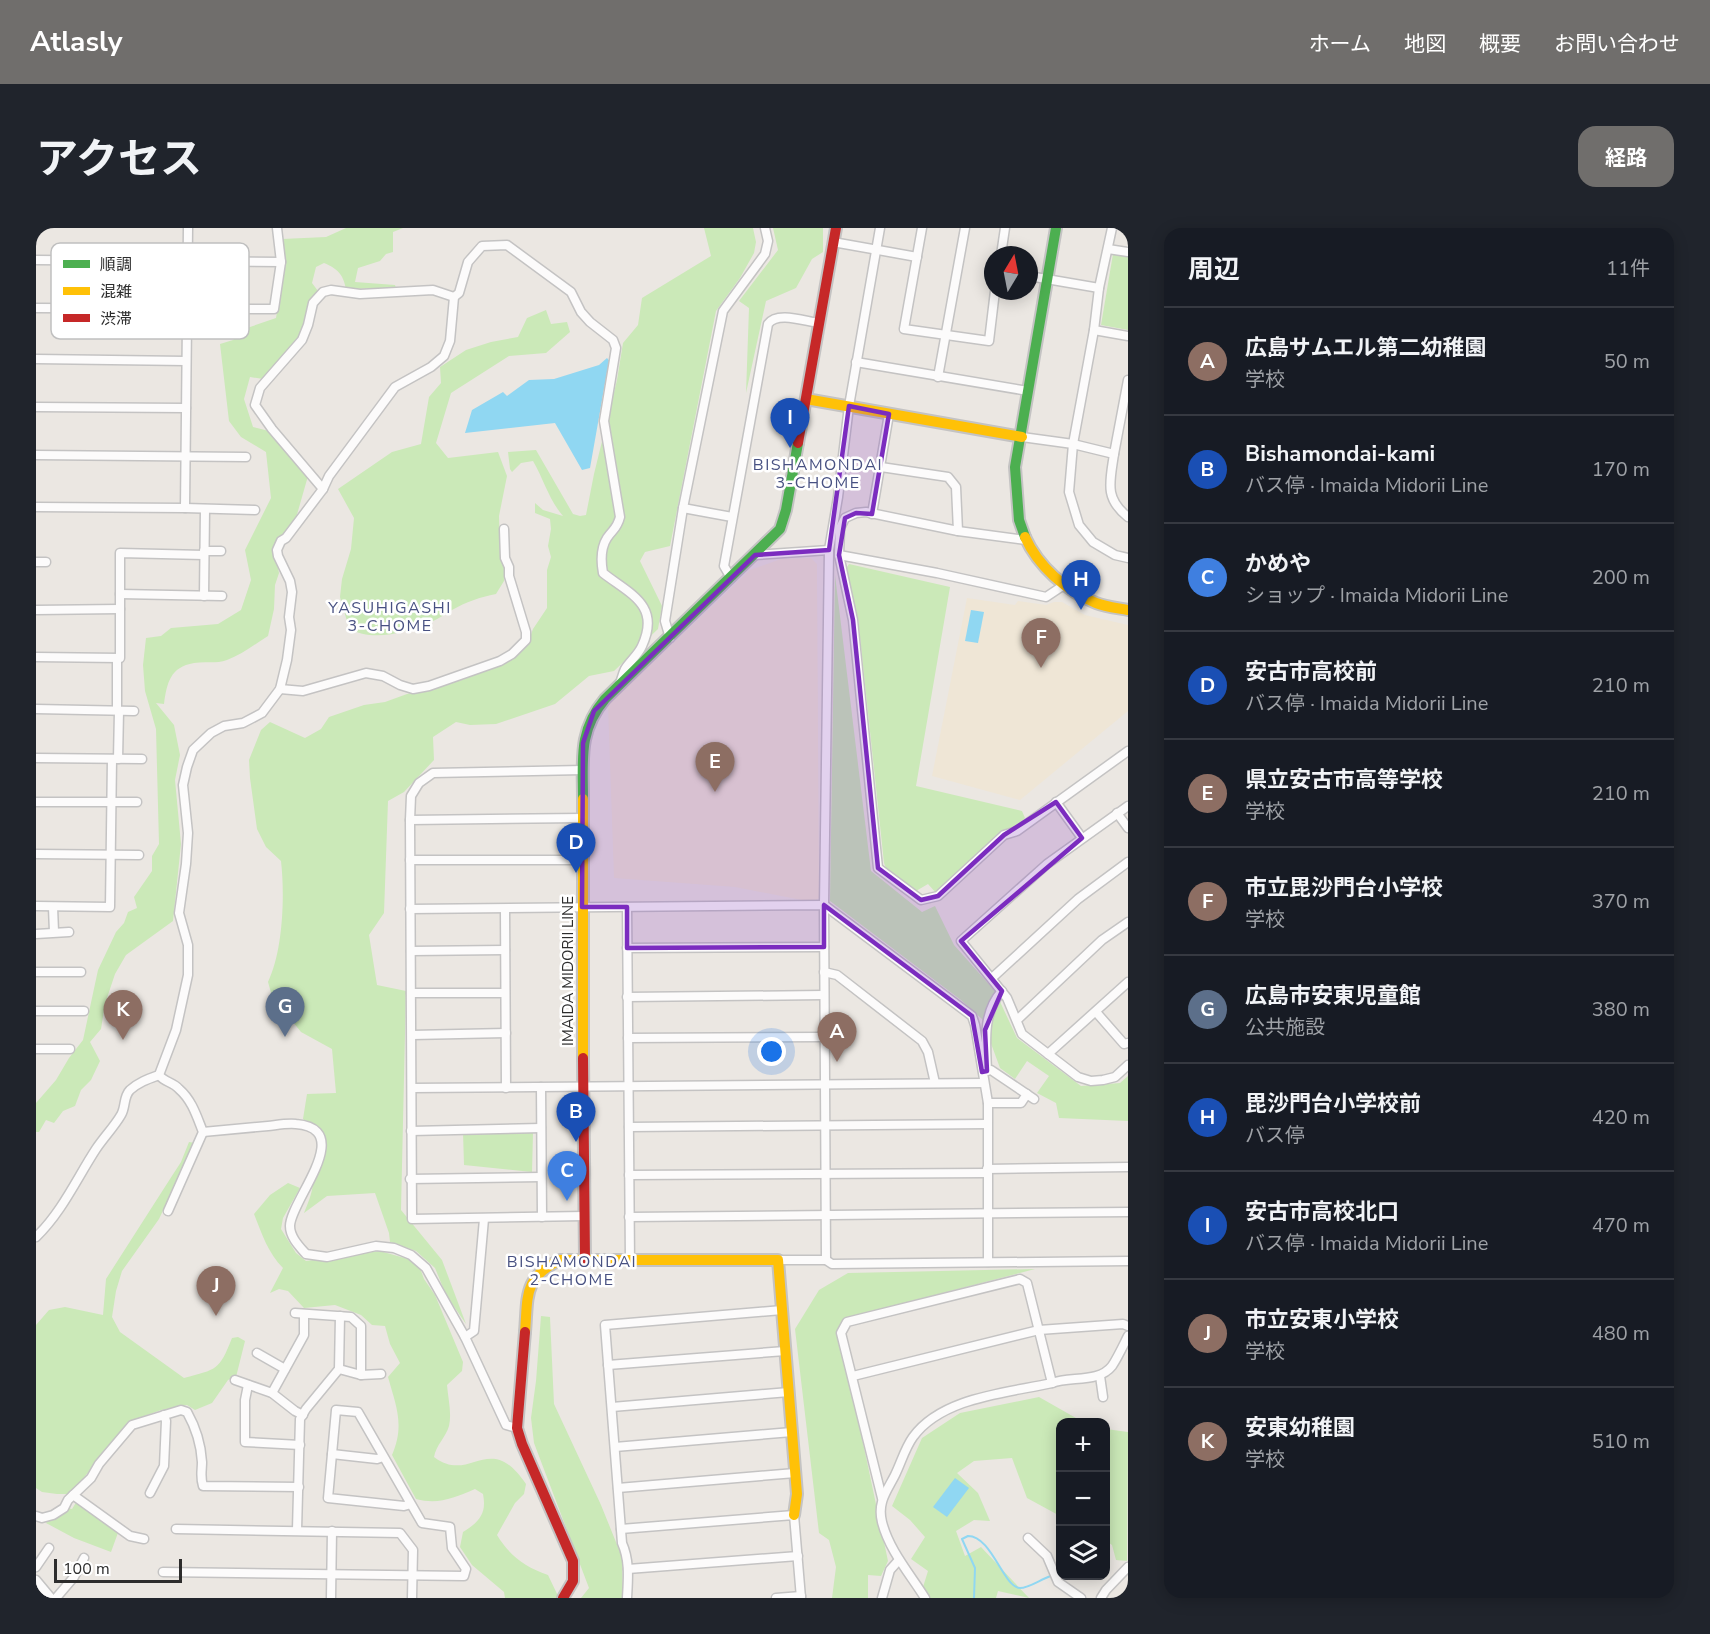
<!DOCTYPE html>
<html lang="ja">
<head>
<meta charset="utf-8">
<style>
	:root { --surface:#171b24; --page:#20242c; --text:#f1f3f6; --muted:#9ea1a6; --line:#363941; --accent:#706e6c }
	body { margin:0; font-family:"Nunito Sans","Noto Sans JP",sans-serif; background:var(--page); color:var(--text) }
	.controls { position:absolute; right:18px; bottom:18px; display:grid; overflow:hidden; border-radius:12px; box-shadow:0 3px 15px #0003 }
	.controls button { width:54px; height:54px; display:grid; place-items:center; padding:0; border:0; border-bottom:2px solid var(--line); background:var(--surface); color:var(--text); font:30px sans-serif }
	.compass { position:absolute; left:948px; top:18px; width:54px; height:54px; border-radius:50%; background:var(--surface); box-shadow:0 3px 15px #0003; rotate:10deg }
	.scale { position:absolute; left:18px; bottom:15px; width:128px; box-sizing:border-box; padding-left:6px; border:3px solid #2d2d2d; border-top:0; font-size:16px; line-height:21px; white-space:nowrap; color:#2d2d2d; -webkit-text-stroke:4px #fff; paint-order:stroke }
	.you { position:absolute; left:736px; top:824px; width:21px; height:21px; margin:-15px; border:4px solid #fff; border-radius:50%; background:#1a73e8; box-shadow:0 0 0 9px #1a73e833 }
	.badge { display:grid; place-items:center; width:39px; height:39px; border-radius:50%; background:var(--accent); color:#fff; font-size:20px; font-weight:700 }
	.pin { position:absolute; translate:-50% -50px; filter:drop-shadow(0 2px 3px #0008) }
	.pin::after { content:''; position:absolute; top:32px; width:21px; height:18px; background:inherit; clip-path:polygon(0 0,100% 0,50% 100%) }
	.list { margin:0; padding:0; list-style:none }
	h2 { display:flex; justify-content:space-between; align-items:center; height:78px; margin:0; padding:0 24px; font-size:26px }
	h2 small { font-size:20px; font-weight:400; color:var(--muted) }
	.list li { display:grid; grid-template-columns:39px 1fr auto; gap:18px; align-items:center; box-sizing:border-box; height:108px; padding:0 24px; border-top:2px solid var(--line) }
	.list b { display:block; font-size:22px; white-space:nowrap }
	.list p { margin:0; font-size:20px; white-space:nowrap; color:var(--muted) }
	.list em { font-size:20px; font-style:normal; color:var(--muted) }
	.icon { flex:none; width:33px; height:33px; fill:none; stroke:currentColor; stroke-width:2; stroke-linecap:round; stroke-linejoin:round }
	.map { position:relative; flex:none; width:1092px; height:1370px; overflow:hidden; border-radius:18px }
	header { display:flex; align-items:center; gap:36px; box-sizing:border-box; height:84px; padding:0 30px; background:var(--accent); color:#fff }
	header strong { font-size:28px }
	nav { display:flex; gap:33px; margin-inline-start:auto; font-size:21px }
	.intro { display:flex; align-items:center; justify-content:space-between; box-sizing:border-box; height:144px; padding:0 36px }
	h1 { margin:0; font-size:42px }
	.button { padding:15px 27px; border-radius:18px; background:var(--accent); color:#fff; font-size:21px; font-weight:700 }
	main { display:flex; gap:36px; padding:0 36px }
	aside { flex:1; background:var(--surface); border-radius:18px; box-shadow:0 3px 15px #0003 }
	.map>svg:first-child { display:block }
	.education { fill:#efe6d6 }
	.green { fill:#cbe9b8 }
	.water { fill:#90d7f2 }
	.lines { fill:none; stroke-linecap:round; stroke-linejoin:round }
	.stream { stroke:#90d7f2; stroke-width:2 }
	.street-casing { stroke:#c4c3c3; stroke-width:11 }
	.fast-casing { stroke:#c4c3c3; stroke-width:14 }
	.slow-casing { stroke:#c4c3c3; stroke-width:14 }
	.jam-casing { stroke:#c4c3c3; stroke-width:14 }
	.street { stroke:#fcfbfb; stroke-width:8 }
	.fast { stroke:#4caf50; stroke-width:10 }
	.slow { stroke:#ffc107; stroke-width:10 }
	.jam { stroke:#c62828; stroke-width:10 }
	.marked { fill:#7b2cbf; fill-opacity:0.2; stroke:#7b2cbf; stroke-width:4.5; stroke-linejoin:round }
	.labels { text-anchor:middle; stroke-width:5; stroke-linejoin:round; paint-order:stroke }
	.street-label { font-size:15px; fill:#2d2d2d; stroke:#fff }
	.neighbourhood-label { font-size:16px; letter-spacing:1.5px; fill:#485182; stroke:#fff }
	.key { fill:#fff; stroke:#c0c0c0; stroke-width:1.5 }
	.key-label { font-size:16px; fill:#2d2d2d }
</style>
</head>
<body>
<header>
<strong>Atlasly</strong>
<nav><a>ホーム</a><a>地図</a><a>概要</a><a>お問い合わせ</a></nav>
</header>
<div class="intro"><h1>アクセス</h1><a class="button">経路</a></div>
<main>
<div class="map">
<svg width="1092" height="1370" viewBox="0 0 1092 1370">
	<rect width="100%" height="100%" fill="#ebe7e2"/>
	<g class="education">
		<path d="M775,330L781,336L783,670L779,673H771L699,659L578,650L572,477L714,342L745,331Z"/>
		<path d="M931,370L979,377L982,373L1010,377L1018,374H1026L1049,387L1092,397V483L984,572L896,548Z"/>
	</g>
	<g class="green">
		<path d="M310,0H367L357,4V24L350,26L344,33L322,40L319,54L359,57L360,60L310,61C307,46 302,41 288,35L280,39L276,55L282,63C272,76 272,92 265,107C257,123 239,137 227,151L214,149L208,171L217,199L233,203L272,248L258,297L241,313L240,331L243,345L239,357L238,381L232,408C219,416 205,427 191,432C180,436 169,433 158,435C134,439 131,455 128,476L120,475L138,497L144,527L139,552L145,616L137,693L90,727L79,746L69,776L65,801L54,814L64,833L55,852L45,862L39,878L27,883L18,895L10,892L3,904H0V875L20,852L33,830L47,812L62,742L80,704L88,695L92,684L101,680L98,669L116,643V628L123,616L120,501L109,463L107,437L110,410L125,408L135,400L182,396L205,382L215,352L209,322L235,270L230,224L205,209L193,193L184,116L197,112L208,101L240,90L245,60L246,11L290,9Z"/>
		<path d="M668,0H717L720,14L718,25L704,50L680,83L634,318L609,324L604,333L626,378L622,401L578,443L553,448L519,476L460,496L434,497L420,494L397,509L398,532L368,564L352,573L348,685L333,707L341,757L370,763L365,982L406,1032L430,1096L410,1067L399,1040L380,1023L354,1014L353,1005L339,965L291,968L268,985C272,975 276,966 277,955C280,940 298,921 286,906C281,900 273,897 267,891L271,866L300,865L296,821L265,804L236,768L232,754C247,723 249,668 245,633L230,619L221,601L214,550L213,532L225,502L234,494L269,510L285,501L293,489L328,477L349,474L371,466L426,452L479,430L491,417L497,401L511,380V342L515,329L512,318L515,301L514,291L499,285V275L507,282L527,288C513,272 508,252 497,233L485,235L476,244L474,241L472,224L500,222L537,286L544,288L550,287L558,246L581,152L587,115L602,97L606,70L675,28Z"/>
		<path d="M737,0H787V24L776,31L760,60L730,73L710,165L713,80L703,73L742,22Z"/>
		<path d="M1077,26L1092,28V102L1065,97Z"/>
		<path d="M510,82L515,96L531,94L534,104L510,125L473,128L415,165L400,215L412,230L462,224L471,248L463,288L464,326L469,339L468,353L460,366C444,369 430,374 416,382C409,386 402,391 395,394C371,404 336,415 313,400L304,369L306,351L315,321L318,290L302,261L356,224L385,216L393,169L405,155L404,139L430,122L455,114L482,109L491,90Z"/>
		<path d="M813,336L914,359L880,558L986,583L989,590L979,601L966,603L901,666L892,656L880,663L851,643L848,635L822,390L809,342Z"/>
		<path d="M799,347L835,643L886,684L899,678L918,717L959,763L981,810L1045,858L1084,855L1092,848V893L1023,890L1020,875L1001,865L1013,848L991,833L979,851L964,840L946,791L925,772L794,673Z"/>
		<path d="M427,905H497L496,944L428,937Z"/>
		<path d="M153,914L159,915L123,991L86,1043L80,1063L76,1089L84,1104L148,1150C181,1141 183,1143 196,1110L202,1109L209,1113L200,1149L192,1152L176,1175L159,1182L151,1177L125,1182L92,1194L35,1266H21L6,1264L0,1260V1097L13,1082L29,1079L67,1087L70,1051L134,951L145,934Z"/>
		<path d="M252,955L264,960L247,990L245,1001L260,1025L270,1033L344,1023L372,1031L384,1040L388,1051L399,1067L427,1134L426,1143L411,1157C412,1170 416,1185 413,1198C410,1209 400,1217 398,1229C435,1257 453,1201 490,1256L488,1266L479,1275L461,1307C473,1327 489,1339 512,1347L523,1370H469L468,1364L436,1337L424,1319L427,1304C443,1294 451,1286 447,1266L439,1261C418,1270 402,1277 380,1271L356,1227C369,1197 360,1178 352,1149L364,1135L354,1116L349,1098L336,1097L325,1087L299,1077L268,1080L252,1063L243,1061L234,1065L247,1040C232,1025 226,1006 218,986L234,967Z"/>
		<path d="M999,1041L810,1090L801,1103L822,1191L852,1333L845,1348L832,1347V1370H796L800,1339L793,1312L783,1305L759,1101L783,1062L812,1045Z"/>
		<path d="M505,1088L514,1089L518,1176L565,1277L586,1329L587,1370H545L553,1360L498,1215L495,1190L500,1153Z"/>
		<path d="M1003,1169L1047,1194H1024V1288L991,1270L976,1230L938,1233L921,1245L942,1265L954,1293L938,1292L920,1303L929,1328L945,1319L993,1370L962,1363L960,1370H894L887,1359L892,1343L875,1331L889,1309L874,1292L856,1278L886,1210L924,1185Z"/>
		<path d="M1070,1201L1092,1204L1091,1333L1080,1332L1076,1317L1070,1313Z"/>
		<path d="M41,1273L83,1302L75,1324L38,1310L10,1295L13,1291L32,1280L36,1281Z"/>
	</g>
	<g class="water">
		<path d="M571,130L576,136L571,144L554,240L546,242L519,195L429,205L436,182L467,164L471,168L493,152L518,151L563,137Z"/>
		<path d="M935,382L948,384L942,415L929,413Z"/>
		<path d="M919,1250L933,1260L911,1289L897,1279Z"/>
	</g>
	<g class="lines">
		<path class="stream" d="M938,1370L939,1340L926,1311L932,1308C956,1308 967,1359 984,1360C993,1360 1005,1351 1015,1348"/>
		<defs>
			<g id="street">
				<path d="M886,0L868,101L953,113L959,63"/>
				<path d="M1076,0L1063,60L1058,102L1037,216L1033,264L1043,297L1057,314L1079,327L1092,330"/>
				<path d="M797,14L881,29"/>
				<path d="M1072,21L1092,24"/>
				<path d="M965,27L969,0"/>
				<path d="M0,32L245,34"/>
				<path d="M993,48L1063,60"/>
				<path d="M0,80L238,81L245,34L241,0"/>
				<path d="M1058,102L1092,108"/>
				<path d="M0,131L150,133"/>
				<path d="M820,134L992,163"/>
				<path d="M902,149L929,0"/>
				<path d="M0,179L150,180"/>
				<path d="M986,209L1037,216L1078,226C1074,254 1068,270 1092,289"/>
				<path d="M1078,226L1092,152"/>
				<path d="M0,227L210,229"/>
				<path d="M845,239L912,249L920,259L922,303"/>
				<path d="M287,261L236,201L219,177L224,160L266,112L272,97L277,75L287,64L295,62L324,66L397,62L418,69"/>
				<path d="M0,279L149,280L152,0"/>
				<path d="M149,280L219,282"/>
				<path d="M647,280L696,289"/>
				<path d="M836,286L853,186"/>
				<path d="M990,312L922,303L830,284L820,285L809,290L804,300L803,327L817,392L842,640L885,672L902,668L968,607L981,603L1092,523"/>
				<path d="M168,323H185"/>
				<path d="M719,327L793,322"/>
				<path d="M803,327L901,345L1010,369L1028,357"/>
				<path d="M0,334H10"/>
				<path d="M695,350L688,338L732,96C741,83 768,93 782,95"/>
				<path d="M84,366L186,368"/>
				<path d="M168,368L169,281"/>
				<path d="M0,382L84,381"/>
				<path d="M634,410L629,393L647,280L687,83L729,26L732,13L729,0"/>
				<path d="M0,429L84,430V325L168,327"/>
				<path d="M81,430V482"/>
				<path d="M244,461L267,463L330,445L347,448L364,457L377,461L393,458L464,433L476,426L490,412V404L473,348V339L469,330L468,301"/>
				<path d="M0,481L98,483"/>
				<path d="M0,530L106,531"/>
				<path d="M82,531L83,483"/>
				<path d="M547,542L397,545L383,555L375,568L374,592L376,991L548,988"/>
				<path d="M0,574H101"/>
				<path d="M1020,574L1046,610"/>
				<path d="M1092,578L1011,636L925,713L971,770L986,806L1042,849L1055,853L1067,852L1079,849L1092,837"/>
				<path d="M1081,585L1092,600"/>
				<path d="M374,592L547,590"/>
				<path d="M0,626L103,627"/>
				<path d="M374,632H547"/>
				<path d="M0,678L74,679L76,531"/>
				<path d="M17,679L18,704"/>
				<path d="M591,679L594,1033"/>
				<path d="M374,681L788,677L936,788L939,797L952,875V1034"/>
				<path d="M469,681L470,860"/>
				<path d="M0,706L33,704"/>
				<path d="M591,720L788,719"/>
				<path d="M375,723L469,722"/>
				<path d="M0,744H45"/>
				<path d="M788,744L801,747L886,813L892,824L899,855"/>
				<path d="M956,750L1042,671L1092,634"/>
				<path d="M375,765H469"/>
				<path d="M591,769L788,767"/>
				<path d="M0,783H48"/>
				<path d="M1060,784L1088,816L1092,815"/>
				<path d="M981,792L1066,712L1092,694"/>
				<path d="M376,807L470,805"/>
				<path d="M592,810L789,809"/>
				<path d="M0,821H34"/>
				<path d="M1012,826L1092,754"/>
				<path d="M948,843L955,842L998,871"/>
				<path d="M951,843C950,815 946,785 966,763"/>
				<path d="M123,847L140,802L152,747V717L143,685L150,636L152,605L147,557L151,539L157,522L175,505L188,498L207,495L226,485L244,461L251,432L255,402L253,389L256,364L254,353L242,328L241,322L245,313L250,310L287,261L293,248L359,159L395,139L408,128L414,113L418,69L423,65L432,34L446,18L471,17L535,64L545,84L554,94L577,112L580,120L568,193L584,289C581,301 577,301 571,310C564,321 565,334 567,345C594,366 625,377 606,418C602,427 594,433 589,441C587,445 586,450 584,455"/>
				<path d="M123,847C128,854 137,854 143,861C156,872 161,889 167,904L132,983"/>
				<path d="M505,859L506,989"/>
				<path d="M376,860L948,855"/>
				<path d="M952,875H985L991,866"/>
				<path d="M593,899L951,896"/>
				<path d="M375,903L505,900"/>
				<path d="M167,904C189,902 211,900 232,898C241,897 251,895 260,896C321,901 254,973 254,998C254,1009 263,1018 270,1026L291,1029L340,1018L358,1020L375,1027L390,1040L429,1109L470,1197L481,1200"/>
				<path d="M951,941L1092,939"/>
				<path d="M593,947L951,945"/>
				<path d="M374,951L505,949"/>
				<path d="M593,989L1092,984"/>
				<path d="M0,1009C26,984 41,950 60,921C68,909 78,899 85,887C90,879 87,869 94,862C103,854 112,851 123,847"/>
				<path d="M742,1032H790L796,1036L1092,1033"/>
				<path d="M790,1032L788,677L793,322L802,269L813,178L844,0"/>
				<path d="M259,1085L315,1089L325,1098V1147"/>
				<path d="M429,1109L438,1103L448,991"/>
				<path d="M221,1125L249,1141"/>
				<path d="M572,1137L749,1123"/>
				<path d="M303,1141L325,1147L345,1146"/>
				<path d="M817,1148L1003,1102L1087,1096L1092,1098"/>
				<path d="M1064,1148L1067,1169"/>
				<path d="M199,1152L236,1165L259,1183L267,1187"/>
				<path d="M212,1157L209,1172V1214L264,1217"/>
				<path d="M236,1165L268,1107V1086"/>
				<path d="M576,1179L753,1164"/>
				<path d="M579,1219L756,1204"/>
				<path d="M296,1226L341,1231L347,1229"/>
				<path d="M582,1260L759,1245"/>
				<path d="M114,1265L128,1238L130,1193L128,1187"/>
				<path d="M37,1267L94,1308L108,1311"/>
				<path d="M846,1270L805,1105L811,1094L984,1051L991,1055L1016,1155"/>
				<path d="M0,1288L6,1290L17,1287L28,1280L32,1272L55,1250L63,1236L96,1197L145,1182L151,1184C160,1200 165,1216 166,1234C166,1243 164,1249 167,1258L263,1259"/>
				<path d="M140,1301L364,1305L377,1322L376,1370"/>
				<path d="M585,1301L758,1287L765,1370"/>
				<path d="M261,1302L264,1191L270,1181L303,1141L304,1088"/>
				<path d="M992,1310L1011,1328L1022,1354L1045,1370"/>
				<path d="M0,1339L13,1320"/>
				<path d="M592,1341L762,1328"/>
				<path d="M127,1344L428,1348L430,1341L416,1320L414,1299L386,1295L322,1184L300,1182L292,1270L368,1278L375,1276"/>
				<path d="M0,1352L15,1370"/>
				<path d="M20,1370L38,1349L48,1330"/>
				<path d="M295,1370L296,1303"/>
				<path d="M591,1370C592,1351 594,1333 586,1315L569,1097L746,1082"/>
				<path d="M740,1370L765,1368"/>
				<path d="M846,1370L854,1342L863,1332"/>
				<path d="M889,1370C874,1346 853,1322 846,1294C841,1274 851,1263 859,1247C865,1235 869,1220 877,1209C906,1169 971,1165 1016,1155C1034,1148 1063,1155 1076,1138C1082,1129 1087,1118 1092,1108"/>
				<path d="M1065,1370L1070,1362L1092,1339"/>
				<path d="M1091,1370L1092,1369"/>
			</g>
			<g id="fast">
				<path d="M989,309L983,292L979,239L1020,0"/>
				<path d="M547,571C547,532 542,503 569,471L744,301L750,282L762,215"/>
			</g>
			<g id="slow">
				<path d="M770,171L986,209"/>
				<path d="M989,309C1002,338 1030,363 1060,375C1070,379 1082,380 1092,382"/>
				<path d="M547,571V830"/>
				<path d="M489,1104C492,1069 487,1049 524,1032H742L761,1266L758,1287"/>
			</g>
			<g id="jam">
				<path d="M762,215L800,0"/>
				<path d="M547,830L549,1033"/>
				<path d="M489,1104L481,1200L486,1216L537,1333V1353L527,1370"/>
			</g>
		</defs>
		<use href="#street" class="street-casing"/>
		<use href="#fast" class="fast-casing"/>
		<use href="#slow" class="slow-casing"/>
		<use href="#jam" class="jam-casing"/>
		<use href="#street" class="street"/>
		<use href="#fast" class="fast"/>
		<use href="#slow" class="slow"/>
		<use href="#jam" class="jam"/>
	</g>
	<path class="marked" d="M813,178L853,186L836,286L820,285L809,290L803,327L817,392L842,640L885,672L902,668L968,607L1020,574L1046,610L925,713L966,763L949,802L951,843L946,844L936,788L788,677V719L591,720V679H546L547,515L558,483L719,327L793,322Z"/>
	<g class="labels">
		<g class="street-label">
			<text transform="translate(532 743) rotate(-90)" y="5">IMAIDA MIDORII LINE</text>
		</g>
		<g class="neighbourhood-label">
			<text x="782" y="242">BISHAMONDAI<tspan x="782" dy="18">3-CHOME</tspan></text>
			<text x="354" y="385">YASUHIGASHI<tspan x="354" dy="18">3-CHOME</tspan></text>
			<text x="536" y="1039">BISHAMONDAI<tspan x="536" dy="18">2-CHOME</tspan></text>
		</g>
	</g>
	<rect x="15" y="15" width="198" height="96" rx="9" class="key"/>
	<rect x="27" y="32" width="27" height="8" fill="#4caf50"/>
	<rect x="27" y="59" width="27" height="8" fill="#ffc107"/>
	<rect x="27" y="86" width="27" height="8" fill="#c62828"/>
	<g class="key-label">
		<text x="64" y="42">順調</text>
		<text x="64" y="69">混雑</text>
		<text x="64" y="96">渋滞</text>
	</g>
</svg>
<div class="controls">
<button>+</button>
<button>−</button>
<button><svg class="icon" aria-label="layers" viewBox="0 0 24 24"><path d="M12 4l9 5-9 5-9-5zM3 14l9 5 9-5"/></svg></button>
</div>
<svg class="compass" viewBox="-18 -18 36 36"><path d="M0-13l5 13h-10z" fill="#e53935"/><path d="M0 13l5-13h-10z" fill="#9ea1a6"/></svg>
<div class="scale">100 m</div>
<div class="you"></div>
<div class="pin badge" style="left:801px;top:834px;background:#8d6e63">A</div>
<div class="pin badge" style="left:540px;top:914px;background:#1a4fb4">B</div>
<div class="pin badge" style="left:531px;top:973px;background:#3f7fe0">C</div>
<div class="pin badge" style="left:540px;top:645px;background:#1a4fb4">D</div>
<div class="pin badge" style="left:679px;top:564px;background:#8d6e63">E</div>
<div class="pin badge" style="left:1005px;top:440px;background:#8d6e63">F</div>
<div class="pin badge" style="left:249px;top:809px;background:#5c6f8a">G</div>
<div class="pin badge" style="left:1045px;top:382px;background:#1a4fb4">H</div>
<div class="pin badge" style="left:754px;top:220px;background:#1a4fb4">I</div>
<div class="pin badge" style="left:180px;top:1088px;background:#8d6e63">J</div>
<div class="pin badge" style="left:87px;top:812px;background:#8d6e63">K</div>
</div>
<aside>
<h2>周辺<small>11件</small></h2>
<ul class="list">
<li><span class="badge" style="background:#8d6e63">A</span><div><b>広島サムエル第二幼稚園</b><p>学校</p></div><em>50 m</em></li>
<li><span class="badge" style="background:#1a4fb4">B</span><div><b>Bishamondai-kami</b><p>バス停 · Imaida Midorii Line</p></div><em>170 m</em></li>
<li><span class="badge" style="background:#3f7fe0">C</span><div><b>かめや</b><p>ショップ · Imaida Midorii Line</p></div><em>200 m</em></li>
<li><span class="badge" style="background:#1a4fb4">D</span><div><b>安古市高校前</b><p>バス停 · Imaida Midorii Line</p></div><em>210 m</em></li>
<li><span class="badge" style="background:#8d6e63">E</span><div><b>県立安古市高等学校</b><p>学校</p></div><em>210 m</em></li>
<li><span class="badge" style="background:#8d6e63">F</span><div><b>市立毘沙門台小学校</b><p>学校</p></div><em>370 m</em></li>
<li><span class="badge" style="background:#5c6f8a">G</span><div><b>広島市安東児童館</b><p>公共施設</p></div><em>380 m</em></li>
<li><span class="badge" style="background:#1a4fb4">H</span><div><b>毘沙門台小学校前</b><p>バス停</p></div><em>420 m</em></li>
<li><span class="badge" style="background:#1a4fb4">I</span><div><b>安古市高校北口</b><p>バス停 · Imaida Midorii Line</p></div><em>470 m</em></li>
<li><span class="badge" style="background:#8d6e63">J</span><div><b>市立安東小学校</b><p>学校</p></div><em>480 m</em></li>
<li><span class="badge" style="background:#8d6e63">K</span><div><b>安東幼稚園</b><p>学校</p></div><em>510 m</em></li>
</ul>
</aside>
</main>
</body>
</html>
